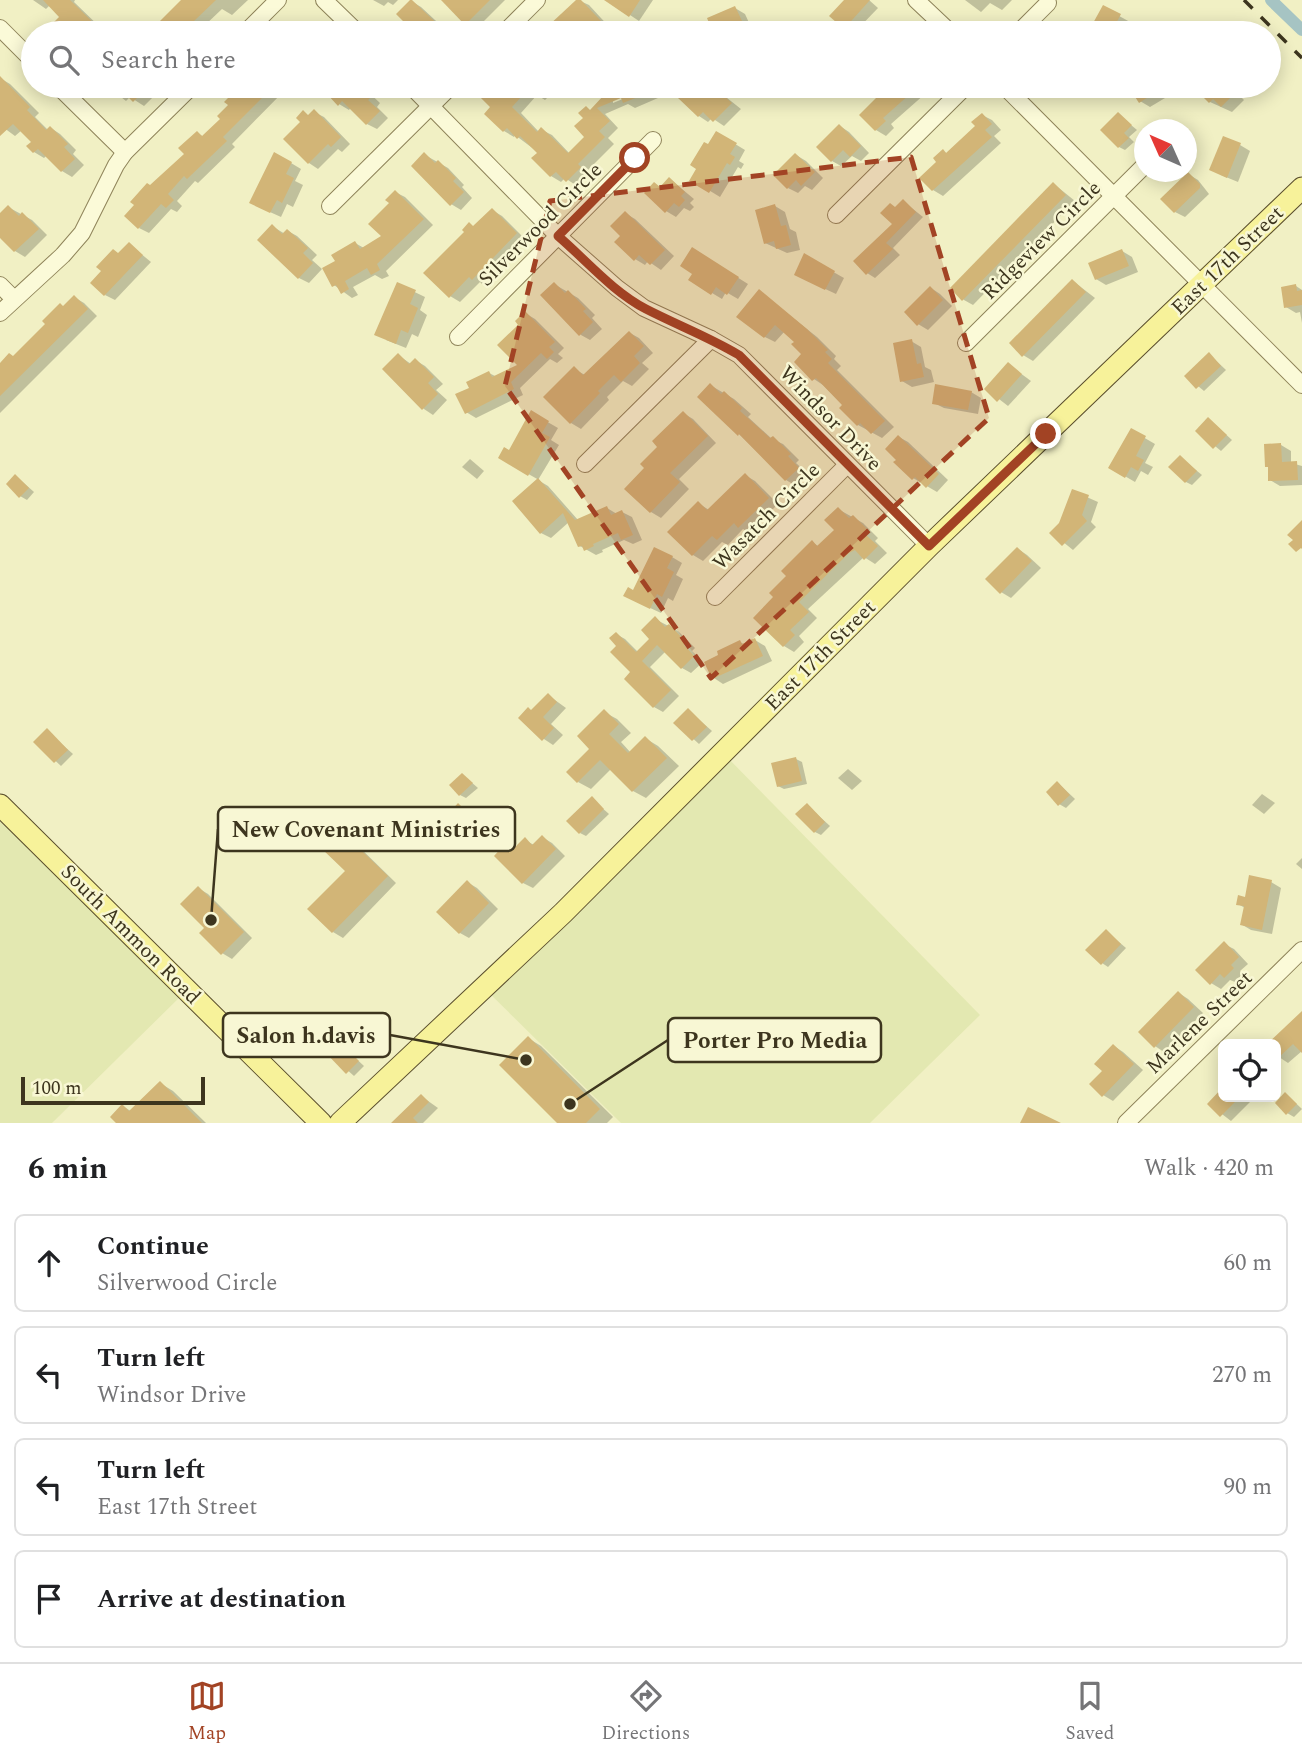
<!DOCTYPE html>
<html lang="en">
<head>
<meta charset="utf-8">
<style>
	:root { --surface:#fff; --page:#f2f2f2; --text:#202124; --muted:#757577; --line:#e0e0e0; --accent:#a24324 }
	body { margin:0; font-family:Spectral,serif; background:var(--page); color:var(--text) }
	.controls { position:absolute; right:21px; bottom:21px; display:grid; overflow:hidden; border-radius:10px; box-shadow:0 4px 18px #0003 }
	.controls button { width:63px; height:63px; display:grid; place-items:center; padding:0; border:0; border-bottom:2px solid var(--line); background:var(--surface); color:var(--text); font:35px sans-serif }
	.compass { position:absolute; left:1134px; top:119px; width:63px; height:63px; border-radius:50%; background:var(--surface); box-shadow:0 4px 18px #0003; rotate:315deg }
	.scale { position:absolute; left:21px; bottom:18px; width:184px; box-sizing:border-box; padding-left:7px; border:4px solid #3d351e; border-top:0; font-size:19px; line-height:24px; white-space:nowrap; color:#3d351e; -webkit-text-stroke:5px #f8f7d4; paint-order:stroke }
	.stop { position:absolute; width:21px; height:21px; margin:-16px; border:5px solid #a24324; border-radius:50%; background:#fff }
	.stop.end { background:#a24324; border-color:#fff; box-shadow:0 2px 7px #0008 }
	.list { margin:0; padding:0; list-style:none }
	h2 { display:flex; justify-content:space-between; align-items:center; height:91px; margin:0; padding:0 28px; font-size:30px }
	h2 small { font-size:23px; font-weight:400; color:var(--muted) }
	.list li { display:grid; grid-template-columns:46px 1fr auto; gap:21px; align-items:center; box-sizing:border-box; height:98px; margin:0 14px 14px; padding:0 14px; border:2px solid var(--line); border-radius:10px }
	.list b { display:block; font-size:26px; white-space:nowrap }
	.list p { margin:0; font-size:23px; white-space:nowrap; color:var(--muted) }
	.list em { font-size:23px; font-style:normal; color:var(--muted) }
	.icon { flex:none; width:38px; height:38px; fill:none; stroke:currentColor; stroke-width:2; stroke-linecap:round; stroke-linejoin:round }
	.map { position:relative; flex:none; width:1302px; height:1123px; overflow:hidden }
	.search { position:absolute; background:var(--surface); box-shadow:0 4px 18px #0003; left:21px; right:21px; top:21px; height:77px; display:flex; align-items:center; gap:18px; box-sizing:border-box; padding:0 24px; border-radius:38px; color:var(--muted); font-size:26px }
	.sheet { height:539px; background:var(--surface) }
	nav { display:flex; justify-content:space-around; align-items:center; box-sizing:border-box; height:98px; border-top:2px solid var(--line); background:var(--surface); font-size:19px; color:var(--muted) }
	nav a { display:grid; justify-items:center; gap:4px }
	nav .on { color:var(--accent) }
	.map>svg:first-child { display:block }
	.farmland { fill:#e3e8b1 }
	.shadow { fill:#0003; fill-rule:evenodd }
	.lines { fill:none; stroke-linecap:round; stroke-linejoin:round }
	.canal { stroke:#a6c4c3; stroke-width:12 }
	.building { fill:#d2b577 }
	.minor-casing { stroke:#8e8359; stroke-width:18 }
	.major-casing { stroke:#5b4f2d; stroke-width:23 }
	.minor { stroke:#fbfad8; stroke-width:16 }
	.major { stroke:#f7f29a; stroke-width:21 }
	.rail { stroke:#3d351e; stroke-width:3.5; stroke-dasharray:12 12; stroke-linecap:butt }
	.route { stroke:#a24324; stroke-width:9 }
	.marked { fill:#a24324; fill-opacity:0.2; stroke:#a24324; stroke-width:5; stroke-dasharray:14 9; stroke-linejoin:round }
	.labels { text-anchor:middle; stroke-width:5; stroke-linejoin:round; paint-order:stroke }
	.street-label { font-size:21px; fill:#3d351e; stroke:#f8f7d4 }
	.leader { fill:none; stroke:#3d351e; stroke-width:2.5 }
	.callout-dot { fill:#3d351e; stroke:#f8f7d4; stroke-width:2.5 }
	.callout { fill:#f8f7d4; stroke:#3d351e; stroke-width:2.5 }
	.callout-label { font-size:23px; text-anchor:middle; font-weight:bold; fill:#3d351e }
</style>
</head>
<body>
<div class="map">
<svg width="1302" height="1123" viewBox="0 0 1302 1123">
	<rect width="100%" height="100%" fill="#f1f0c4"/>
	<g class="farmland">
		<path d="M723,753L980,1015L870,1123H621L484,988Z"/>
		<path d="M0,806L187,990L52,1123H0Z"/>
	</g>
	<g class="shadow">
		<path d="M33,0H75L74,2L106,33H52L49,30L62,17L50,5L46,9Z"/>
		<path d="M186,0H248L232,15L222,9L203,27L209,33H151Z"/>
		<path d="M373,0H398L393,5L388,2L384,6Z"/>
		<path d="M444,0H505L476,29L466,23Z"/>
		<path d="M578,0L589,5L612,30L608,33H546Z"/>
		<path d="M616,0H653L639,21L630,15Z"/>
		<path d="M846,0H869L878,8L854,33L845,27Z"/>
		<path d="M965,0H1012L1002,10L990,3L981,12Z"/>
		<path d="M411,1L421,7L449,33H405L402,31L409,24Z"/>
		<path d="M1103,7L1130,22L1124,33H1084L1088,25L1093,27Z"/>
		<path d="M735,8L745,14L751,27L741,30L743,33H715L709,19Z"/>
		<path d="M0,78L10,84L39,113L35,117L48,130L51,128L60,134L76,150L73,154L84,165L72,177L62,171L47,155L44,158L34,152L29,146L33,142L22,130L15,136L0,125Z"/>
		<path d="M107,86H149L157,93L144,106L130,97L126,101Z"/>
		<path d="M242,86L247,88L249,86H289L232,144L235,147L198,183L195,181L177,201L182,206L177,212L171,209L149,233L139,228L151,187L186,154L197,133L204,137L222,119L230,105L227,102Z"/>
		<path d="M329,86H362L380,103L377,107L388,118L377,129L367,124L351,107L349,110L339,104L333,90Z"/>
		<path d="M494,86H559L545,100L537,95L521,113L539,132L542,130L552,135L570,154L587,137L586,108L591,111L606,96L602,86H669L656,92L658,98L635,108L628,104L605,114L618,128L608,138L614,144L587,171L590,173L577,186L565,178L561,182L551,176L539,153L515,135L514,137L504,131L493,107L483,97ZM630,96L613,103V99Z"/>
		<path d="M680,86H712L741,109L724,126L712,118L708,122L699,116L686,92Z"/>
		<path d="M893,86H934L891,124L894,128L886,136L876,130L861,115Z"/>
		<path d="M1138,86H1174L1162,93L1165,98L1150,107L1140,101L1133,89Z"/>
		<path d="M1202,86H1230L1244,100L1232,112L1210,102L1198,89Z"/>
		<path d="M314,112L324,117L350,144L342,152L338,149L318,169L309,163V116Z"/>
		<path d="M1118,114L1137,130L1129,137L1134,142L1125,150L1119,147Z"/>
		<path d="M982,115L992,120L1001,130L994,136L1001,143L943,196L933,190L943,151L948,154L977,126Z"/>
		<path d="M840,126L849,132L869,153L861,161L852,156L841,166L832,161Z"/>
		<path d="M717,133L745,150L739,161L744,164L741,169L738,167L720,197L692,180Z"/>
		<path d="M1240,145L1250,151L1238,182L1221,175Z"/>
		<path d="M425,155L448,168L464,185L462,187L472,198L461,210L451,204Z"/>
		<path d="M796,155L806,161L823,178L812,190L805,186L798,193L788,188Z"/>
		<path d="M291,163L301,169L295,181L303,185L293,207L287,204L281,217L261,208Z"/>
		<path d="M1188,174L1198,180L1209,194L1185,217L1175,212Z"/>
		<path d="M670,179L694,199L690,203L694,207L690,211L684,208L676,217L666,211L661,188Z"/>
		<path d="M1054,184L1075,201L973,305L964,300L952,288Z"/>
		<path d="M395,192L405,197L433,225L386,271L389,276L382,279L375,275L353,287L358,295L352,298L334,285L337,261L355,243L364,248L384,237Z"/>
		<path d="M903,201L923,217L893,248L900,255L875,278L867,273L894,224L897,208Z"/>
		<path d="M775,206L785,212L790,229L796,232L800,250L787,253L765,243Z"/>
		<path d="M8,207L32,220L47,235L25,257L15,251L0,235V215Z"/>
		<path d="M492,210L502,216L525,239L482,284L480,282L460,302L450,296L475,227Z"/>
		<path d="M625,213L635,219L674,256L661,270L648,261L645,265L635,259L623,236Z"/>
		<path d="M272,226L285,234L288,231L297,236L317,255L312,260L322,269L309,283L299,278Z"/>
		<path d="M129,244L151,262L115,300L105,295L120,254Z"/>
		<path d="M1122,251L1132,257L1138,272L1106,285L1096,279Z"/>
		<path d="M702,255L748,284L738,299L726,292L722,299L712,293Z"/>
		<path d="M805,256L844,278L836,294L806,280Z"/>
		<path d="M1073,281L1095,298L1033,361L1023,355Z"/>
		<path d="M398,284L425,297L420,310L427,315L418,337L412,334L406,348L386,340Z"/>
		<path d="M554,284L578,298L595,315L592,318L602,329L590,340L581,335L543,295Z"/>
		<path d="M1296,286L1302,290V323L1300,312L1296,313L1286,307Z"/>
		<path d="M931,288L940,294L952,306L928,330L918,324Z"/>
		<path d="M760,292L817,337L836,356L834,359L841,366L837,370L894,427L882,438L858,425L842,408L844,406L823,385L814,379L796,341L785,331L775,342L765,337Z"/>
		<path d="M74,297L84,303L97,316L0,413V365L14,357Z"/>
		<path d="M525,313L535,319L564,348L558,354L563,358L557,363L550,359L520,388L523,395L476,418L466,412L472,388L489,373L497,377L520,366L521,325Z"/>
		<path d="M630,333L639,338L653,353L642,363L649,369L632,386L623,381L607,397L609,400L581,429L571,423L545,397L574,369L585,375Z"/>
		<path d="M911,341L921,347L925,367L931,370L934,382L912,387L902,381Z"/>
		<path d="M1209,354L1226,370L1204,391L1186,376Z"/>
		<path d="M398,355L411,364L415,360L425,366L443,384L436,390L447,400L433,415L424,409L385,369Z"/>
		<path d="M1008,364L1031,381L1008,406L986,389Z"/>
		<path d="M710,385L734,399L751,414L748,417L772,439L783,444L799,460L796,463L808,474L796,486L786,480L739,434Z"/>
		<path d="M971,392L981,398L978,414L944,408L934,403Z"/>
		<path d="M532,413L558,428L551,440L559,445L538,480L548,486L578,520L607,508L617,514L622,512L632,517L642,540L633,544L624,540L602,550L603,552L596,555L580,546L569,522L551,538L541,533L514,502L539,480L500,458L509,452Z"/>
		<path d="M683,413L693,419L716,443L679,479L689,489L661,518L651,512L647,468Z"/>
		<path d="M1209,419L1232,440L1221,451L1197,431Z"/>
		<path d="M1131,430L1155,444L1145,463L1153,467L1148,475L1141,471L1135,482L1111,468Z"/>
		<path d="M899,437L908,442L948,480L937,492L913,478Z"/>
		<path d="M1281,445L1291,451V463L1302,466V485L1280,486L1270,480Z"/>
		<path d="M1180,457L1202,475L1192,485L1186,482Z"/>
		<path d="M470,459L484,471L477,479L462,467Z"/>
		<path d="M745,475L755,481L778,504L749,533L743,529L728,545L722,542L703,561L693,555L670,532L698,503L709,510Z"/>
		<path d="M16,476L34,492L27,500L20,496Z"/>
		<path d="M1073,491L1098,502L1091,522L1096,527L1073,550L1052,533L1061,524Z"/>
		<path d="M838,509L863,523L878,538L875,541L887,553L875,564L864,557L808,609L817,618L799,636L804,642L794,652L784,646L756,618L776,597L812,542L818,546L836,530Z"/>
		<path d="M1018,549L1027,555L1041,568L1011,598L1001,592Z"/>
		<path d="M672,557L682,563L676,575L683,579L673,601L668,598L661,613L635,601L634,592Z"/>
		<path d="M655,619L678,631L695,648L692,651L703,662L691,673L682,668L666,651L650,667L679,696L663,712L654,707L633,672L619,646L616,634L625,639L638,652L652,639Z"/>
		<path d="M755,640L765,646L772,661L723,684L714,678L740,642L745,645Z"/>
		<path d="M548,695L566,708L551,724L563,735L553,745L544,739L532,712Z"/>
		<path d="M688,710L712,731L699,744L676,723Z"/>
		<path d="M604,712L617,719L631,733L621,742L631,753L645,738L658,746L679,766L646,798L633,791L611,769L591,789L578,782Z"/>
		<path d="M47,731L73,754L61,766L35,742Z"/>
		<path d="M796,759L802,762L807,784L784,789L778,786Z"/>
		<path d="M848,769L862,781L852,790L838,778Z"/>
		<path d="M463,775L478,788L466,798L460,795Z"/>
		<path d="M1058,783L1075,799L1066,808L1059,804Z"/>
		<path d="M1262,794L1275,803L1264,814L1252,805Z"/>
		<path d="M592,799L609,814L586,836L580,833Z"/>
		<path d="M807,805L830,826L821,835L815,832Z"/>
		<path d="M459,806L483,827L476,834L470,831Z"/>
		<path d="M339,831L349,837L396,883L343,938L333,932L347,871Z"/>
		<path d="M542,837L552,843L565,856L533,888L523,883L506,846L514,851L525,840L534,845Z"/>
		<path d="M1302,858V869L1296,864Z"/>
		<path d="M467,882L477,888L498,909L469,938L460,933Z"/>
		<path d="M1271,882L1281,888L1272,934L1251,930L1241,924L1245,908L1238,904Z"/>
		<path d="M198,888L208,894L252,938L232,959L222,953L206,928Z"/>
		<path d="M1106,931L1126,948L1108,967L1102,963Z"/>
		<path d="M1224,944L1234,949L1248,964L1240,971L1243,974L1235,982L1230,980L1221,989L1211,983Z"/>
		<path d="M1179,993L1188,999L1203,1013L1164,1052L1155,1046Z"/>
		<path d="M1298,1017L1302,1019V1051L1288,1063L1276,1055V1044H1269Z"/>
		<path d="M528,1038L541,1046L613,1117L607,1123H559Z"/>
		<path d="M338,1042L364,1066L354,1076L327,1052Z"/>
		<path d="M1114,1046L1123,1052L1143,1070L1113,1101L1103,1095L1104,1071Z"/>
		<path d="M160,1083L173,1091L206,1123H118L123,1106L132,1112Z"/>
		<path d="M1223,1090V1097H1255L1231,1121L1209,1104Z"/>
		<path d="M1286,1094L1302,1109L1294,1117L1287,1113Z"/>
		<path d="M421,1096L438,1108L423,1123H395Z"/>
	</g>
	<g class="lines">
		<path class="canal" d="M1271,0L1302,30"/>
	</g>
	<g class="building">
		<path d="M43,0H70L104,33H43L59,17Z"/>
		<path d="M181,0H216L194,21L207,33H148Z"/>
		<path d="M410,0H412L447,33H398L406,24L396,14Z"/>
		<path d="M441,0H490L465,25Z"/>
		<path d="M576,0H581L603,23L593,33H553L547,27Z"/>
		<path d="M604,0H640L629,17Z"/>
		<path d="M844,0H870L844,29L829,16Z"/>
		<path d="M1103,5L1121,14L1111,33H1082L1088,22L1092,25Z"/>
		<path d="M735,6L742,21L732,25L736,33H713L707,18Z"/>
		<path d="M0,76L30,107L27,110L46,130L50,126L68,144L64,147L75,159L61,172L38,149L33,153L26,146L31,142L13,124L0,136Z"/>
		<path d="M117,86H149L133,102Z"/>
		<path d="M240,86H274L223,137L227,141L187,179L184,176L168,194L174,200L166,208L161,204L138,229L124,216L134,205L130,202L147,183L150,185L184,154L178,148L197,131L202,136L220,119L217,116L228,105L224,102Z"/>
		<path d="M335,86H360L371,97L368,100L380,111L366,125L342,101L338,106L327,94Z"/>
		<path d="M491,86H531L512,107L537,132L541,127L568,153L584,137L574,126L583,118L578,113L586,106L590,110L604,95L600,86H665L623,103L621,98L597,108L610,121L599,131L605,137L578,164L581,167L566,182L556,172L550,177L531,158L537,153L520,136L517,139L507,128L503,132L484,114L490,107L480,97Z"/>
		<path d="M677,86H710L720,96L722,94L732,103L713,122L703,112L698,117L678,98L684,92Z"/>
		<path d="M888,86H919L883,118L886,121L875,131L859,115Z"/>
		<path d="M1128,86H1152L1156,92L1139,103Z"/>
		<path d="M1192,86H1228L1235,93L1221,107L1213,99L1209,103Z"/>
		<path d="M314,109L341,137L331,147L328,144L308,164L283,139L300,122L296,118L303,110L308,115Z"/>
		<path d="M1118,112L1132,125L1124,133L1129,138L1118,148L1100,130Z"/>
		<path d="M982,113L992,124L985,130L992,137L932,191L919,178L936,162L933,158L943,149L946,153L975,126L971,122Z"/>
		<path d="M839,124L861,146L850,157L843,150L831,162L816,147Z"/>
		<path d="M716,131L737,143L730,154L735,157L730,165L727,163L709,193L689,181L696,169L690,165L704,142L708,144Z"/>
		<path d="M1223,136L1241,143L1227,178L1209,170Z"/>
		<path d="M274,152L292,162L286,174L294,178L282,203L277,200L270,213L249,203Z"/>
		<path d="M424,152L435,163L438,160L456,178L453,181L464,192L450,206L411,166Z"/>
		<path d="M795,153L815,172L801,186L796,180L787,189L773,175Z"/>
		<path d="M1188,172L1200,184V188L1174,213L1160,199Z"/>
		<path d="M669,177L685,192L681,196L685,200L679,207L674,203L665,213L644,193L654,182L660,187Z"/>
		<path d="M1053,182L1066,195L962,301L950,288Z"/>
		<path d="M395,190L424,219L377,264L380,270L371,275L367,268L345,281L349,289L341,294L336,285L332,287L322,268L335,261L331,255L355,241L360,249L381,236L368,224L389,203L385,200Z"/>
		<path d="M903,199L916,212L886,243L893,249L866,275L853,261L892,224L880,213L890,203L895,207Z"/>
		<path d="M775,204L781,226L786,225L791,245L776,249L774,241L764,244L755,210Z"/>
		<path d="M8,205L19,216L22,212L39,229L14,252L0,238V213Z"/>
		<path d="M492,208L517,233L472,280L469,277L449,298L423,273L464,232L462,230L469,222L473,226Z"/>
		<path d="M625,211L665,250L650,265L639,255L634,261L614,242L620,236L610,226Z"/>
		<path d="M272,224L282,234L287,229L308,248L303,253L313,263L298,279L257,240Z"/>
		<path d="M129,242L143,255L104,296L90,283L101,271L96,267L113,249L118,253Z"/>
		<path d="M692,247L739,277L727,295L716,287L711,295L688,280L692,274L680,266Z"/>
		<path d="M1122,249L1129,266L1095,280L1088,263Z"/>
		<path d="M804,253L835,271L825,290L794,275Z"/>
		<path d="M1072,279L1086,292L1022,357L1009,343Z"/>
		<path d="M397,282L416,290L410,304L418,308L408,333L401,330L396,344L374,335Z"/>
		<path d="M554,282L565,293L568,290L586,309L583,311L593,322L579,336L540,295Z"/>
		<path d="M1296,284L1297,291L1302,290V305L1284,308L1281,287Z"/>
		<path d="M930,286L943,300L917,326L904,312Z"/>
		<path d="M759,289L807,329L828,350L825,352L832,359L828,363L885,421L871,434L860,423L857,426L839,408L842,405L816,378L812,381L794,362L801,354L791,344L794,342L775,325L764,338L736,317Z"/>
		<path d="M74,295L88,309L0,396V363L9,353L13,356L45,324L42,321L60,303L63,306Z"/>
		<path d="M525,311L555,342L549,347L554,352L547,359L541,353L511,382L514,389L465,414L455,394L469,388L466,382L489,371L492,377L517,365L497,345L518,325L515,321Z"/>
		<path d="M629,331L644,346L634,356L640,363L621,382L614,375L598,391L600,393L570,424L543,397L574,366L583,375Z"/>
		<path d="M912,339L917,364L921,363L924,377L900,382L893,343Z"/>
		<path d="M1209,352L1221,366L1196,389L1184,376Z"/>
		<path d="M398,353L409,364L415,358L434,377L428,383L438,394L422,410L382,369Z"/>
		<path d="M1008,362L1022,374L997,402L984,389Z"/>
		<path d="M710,383L721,394L724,391L742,408L740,411L770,438L773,436L791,454L788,456L799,468L785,481L739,434L738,436L697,397Z"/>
		<path d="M935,384L972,391L968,410L932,404Z"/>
		<path d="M531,410L549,421L542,433L550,437L528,476L498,458L504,447L509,450Z"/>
		<path d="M683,411L708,436L670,473L680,482L650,513L624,489L644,468L640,464L657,447L652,441Z"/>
		<path d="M1208,417L1227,435L1213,449L1195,431Z"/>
		<path d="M1131,428L1146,436L1136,456L1144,460L1138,471L1131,467L1125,478L1108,468Z"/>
		<path d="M898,435L939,474L926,488L915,477L912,480L893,462L896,460L885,449Z"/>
		<path d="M1281,443L1282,462L1297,461L1298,480L1268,481V467H1265L1264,444Z"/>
		<path d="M1180,455L1197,471L1185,483L1168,467Z"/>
		<path d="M745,473L769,498L738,528L734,523L717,540L712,536L692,556L667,532L698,501L707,510Z"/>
		<path d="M15,474L29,488L19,498L6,484Z"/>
		<path d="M538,478L575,520L607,506L611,515L622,510L633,535L621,540L618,533L593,544L594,546L584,551L582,546L578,547L563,513L540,534L512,501Z"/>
		<path d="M1072,489L1089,495L1082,515L1087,521L1062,546L1049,533L1059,523Z"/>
		<path d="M838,507L849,518L853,515L870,532L866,535L878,546L864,560L855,550L849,553L799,602L809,612L790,630L795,635L783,647L753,618L773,597L769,593L786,576L781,571L812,540L817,546L834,530L824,520Z"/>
		<path d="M1302,520V549L1301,548L1296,552L1288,544L1293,540L1287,535Z"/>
		<path d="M654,547L673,556L667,568L674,572L662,597L657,594L650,609L623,596L628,587L633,590Z"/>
		<path d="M1017,547L1032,561L1000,594L985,579Z"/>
		<path d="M655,616L665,627L669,624L686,642L684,645L694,656L681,669L657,645L642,661L671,690L653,708L624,679L630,672L610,652L616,646L609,638L616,632L636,652L649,639L641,630Z"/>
		<path d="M755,638L763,656L712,679L704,662L718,655L717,651L740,640L742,644Z"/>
		<path d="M548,693L557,702L543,717L554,728L542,741L518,718L528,707L531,710Z"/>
		<path d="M688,708L707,727L692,741L673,723Z"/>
		<path d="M604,709L619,724L609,734L628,753L645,736L667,758L632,792L600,760L577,783L566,772L589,749L577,736Z"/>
		<path d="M47,728L68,750L54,763L33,742Z"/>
		<path d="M796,757L802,781L777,787L771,763Z"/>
		<path d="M462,773L473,783L459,796L449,785Z"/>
		<path d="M1057,781L1070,795L1058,806L1046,792Z"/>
		<path d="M592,796L604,809L579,834L566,821Z"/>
		<path d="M458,803L478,823L469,832L450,812Z"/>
		<path d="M807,803L825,822L814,833L795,814Z"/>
		<path d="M339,829L388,876L332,933L307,909L345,871L321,848Z"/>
		<path d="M542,835L556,849L522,884L494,856L505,844L512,850L525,837L532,845Z"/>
		<path d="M1249,875L1272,880L1262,930L1240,925L1244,906L1236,905L1238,895L1245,897Z"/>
		<path d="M467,880L489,903L459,934L436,912Z"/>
		<path d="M198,886L244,932L221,955L199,933L204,928L180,904Z"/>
		<path d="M1106,929L1121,944L1101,965L1085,950Z"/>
		<path d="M1224,941L1239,957L1231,965L1234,968L1224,978L1220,974L1210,985L1195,970Z"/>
		<path d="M1178,991L1194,1007L1154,1048L1138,1032Z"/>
		<path d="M1302,1011V1053L1293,1044L1276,1060V1044H1267Z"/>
		<path d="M528,1036L600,1109L586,1123H557L499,1065Z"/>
		<path d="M337,1039L359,1061L346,1074L325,1052Z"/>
		<path d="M1113,1044L1134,1064L1102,1097L1089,1084L1102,1071L1094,1064Z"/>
		<path d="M160,1081L202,1123H116L110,1117L122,1104L129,1111Z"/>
		<path d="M1223,1087V1097H1240L1220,1117L1207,1104Z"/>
		<path d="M1285,1092L1297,1104L1286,1115L1275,1103Z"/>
		<path d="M421,1094L429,1102L413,1118L418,1123H391Z"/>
		<path d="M1028,1107L1061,1123H1020Z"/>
	</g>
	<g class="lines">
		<defs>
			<g id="minor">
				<path d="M324,0L358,33"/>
				<path d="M916,0L951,33"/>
				<path d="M0,28L33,61"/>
				<path d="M245,33L278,0"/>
				<path d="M504,33L537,0"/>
				<path d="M1018,33L1048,3"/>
				<path d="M58,86L125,152"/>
				<path d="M411,86L558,236L617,288L644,308L711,339L739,355L929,546"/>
				<path d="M1004,86L1302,385"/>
				<path d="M330,206L451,86"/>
				<path d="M836,215L966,86"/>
				<path d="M0,285L14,299"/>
				<path d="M0,313L63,255L82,233L116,165L125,152L192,86"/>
				<path d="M458,337L653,140"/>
				<path d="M966,343L1144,166"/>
				<path d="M585,464L711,339"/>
				<path d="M715,597L847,465"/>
				<path d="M1126,1123L1302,950"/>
			</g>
			<g id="major">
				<path d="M0,805L321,1123"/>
				<path d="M340,1123L563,913L929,546L1302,188"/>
			</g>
		</defs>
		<use href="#minor" class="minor-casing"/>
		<use href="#major" class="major-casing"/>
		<use href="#minor" class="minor"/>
		<use href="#major" class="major"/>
		<path class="rail" d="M1244,0L1302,58"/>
	</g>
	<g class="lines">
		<path class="route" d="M635,158L558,236C586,260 613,292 646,309C677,325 709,337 739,355L929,546L1046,434"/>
	</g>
	<path class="marked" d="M911,157L989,418L711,678L505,386L550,201Z"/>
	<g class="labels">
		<g class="street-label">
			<text transform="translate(540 224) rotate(-45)" y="7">Silverwood Circle</text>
			<text transform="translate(1041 240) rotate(-45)" y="7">Ridgeview Circle</text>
			<text transform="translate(1227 260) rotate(-44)" y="7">East 17th Street</text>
			<text transform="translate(831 418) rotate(46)" y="7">Windsor Drive</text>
			<text transform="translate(766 516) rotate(-45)" y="7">Wasatch Circle</text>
			<text transform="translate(820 655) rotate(-45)" y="7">East 17th Street</text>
			<text transform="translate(131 934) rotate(45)" y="7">South Ammon Road</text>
			<text transform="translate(1199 1022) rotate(-44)" y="7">Marlene Street</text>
		</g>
	</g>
	<path class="leader" d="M211 920L218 829M526 1060L390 1035M570 1104L668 1040"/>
	<g class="callout-dot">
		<circle cx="211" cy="920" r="7"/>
		<circle cx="526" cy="1060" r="7"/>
		<circle cx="570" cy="1104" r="7"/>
	</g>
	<g class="callout">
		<rect x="218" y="807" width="297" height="44" rx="7"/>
		<rect x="223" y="1013" width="167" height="44" rx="7"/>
		<rect x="668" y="1018" width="213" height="44" rx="7"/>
	</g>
	<g class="callout-label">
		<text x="366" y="837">New Covenant Ministries</text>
		<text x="306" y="1043">Salon h.davis</text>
		<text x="775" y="1048">Porter Pro Media</text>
	</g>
</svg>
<div class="controls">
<button><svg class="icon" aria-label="locate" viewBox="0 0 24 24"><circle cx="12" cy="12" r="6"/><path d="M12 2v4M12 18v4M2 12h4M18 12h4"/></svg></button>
</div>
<svg class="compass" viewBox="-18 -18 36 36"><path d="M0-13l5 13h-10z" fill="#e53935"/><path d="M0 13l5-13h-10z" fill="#757577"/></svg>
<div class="scale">100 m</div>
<div class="stop" style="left:635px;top:158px"></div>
<div class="stop end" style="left:1046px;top:434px"></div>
<div class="search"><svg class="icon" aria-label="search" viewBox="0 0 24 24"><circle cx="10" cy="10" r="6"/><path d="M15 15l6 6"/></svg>Search here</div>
</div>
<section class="sheet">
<h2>6 min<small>Walk · 420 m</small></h2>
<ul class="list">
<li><svg class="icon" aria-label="ahead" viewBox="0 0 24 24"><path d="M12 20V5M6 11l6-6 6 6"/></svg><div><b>Continue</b><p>Silverwood Circle</p></div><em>60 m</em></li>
<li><svg class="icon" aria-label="left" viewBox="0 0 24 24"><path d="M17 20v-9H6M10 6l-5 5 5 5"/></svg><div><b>Turn left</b><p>Windsor Drive</p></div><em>270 m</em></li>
<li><svg class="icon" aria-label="left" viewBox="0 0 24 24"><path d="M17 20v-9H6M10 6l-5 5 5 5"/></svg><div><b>Turn left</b><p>East 17th Street</p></div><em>90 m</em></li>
<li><svg class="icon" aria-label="arrive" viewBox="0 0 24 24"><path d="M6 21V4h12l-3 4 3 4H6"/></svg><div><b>Arrive at destination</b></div></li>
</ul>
</section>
<nav>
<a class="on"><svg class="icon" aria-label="map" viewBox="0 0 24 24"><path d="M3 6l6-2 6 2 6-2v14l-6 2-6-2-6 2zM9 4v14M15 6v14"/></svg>Map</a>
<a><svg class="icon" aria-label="directions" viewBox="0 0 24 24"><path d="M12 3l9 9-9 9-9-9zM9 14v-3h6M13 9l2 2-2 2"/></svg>Directions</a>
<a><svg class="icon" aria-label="saved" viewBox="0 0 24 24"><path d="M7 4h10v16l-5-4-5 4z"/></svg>Saved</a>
</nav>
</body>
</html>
